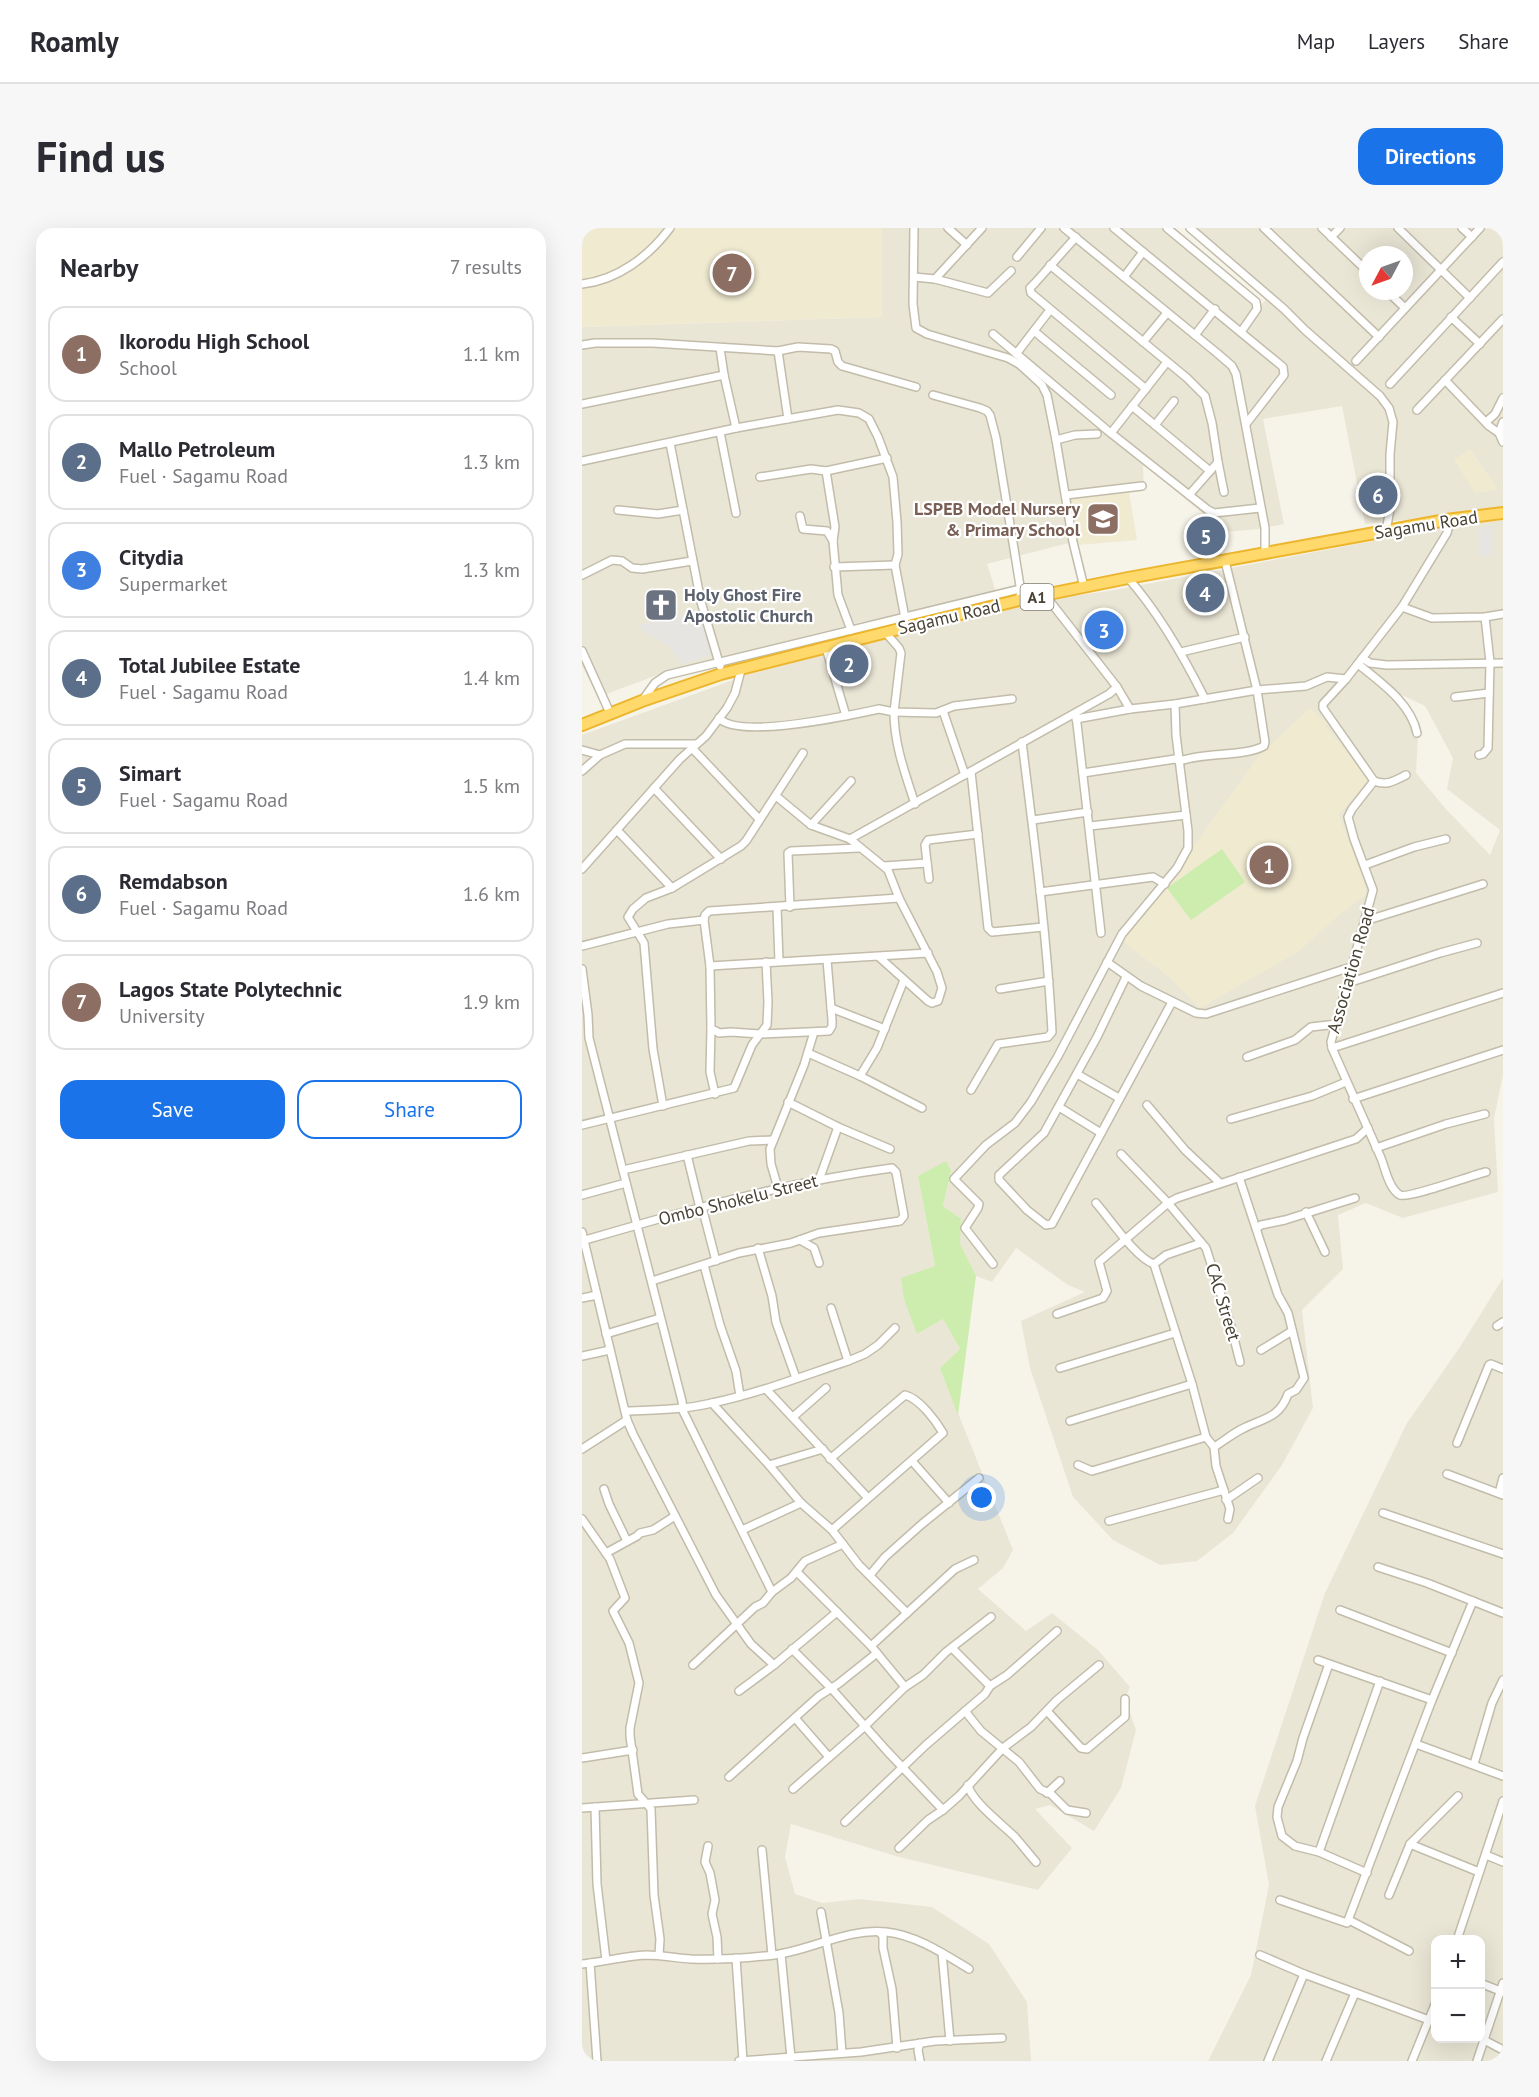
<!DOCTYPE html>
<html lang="en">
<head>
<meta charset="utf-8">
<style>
	:root { --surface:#fff; --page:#f7f7f7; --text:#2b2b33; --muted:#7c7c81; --line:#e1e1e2; --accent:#1a73e8 }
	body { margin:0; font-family:"PT Sans",sans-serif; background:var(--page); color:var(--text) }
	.controls { position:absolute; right:18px; bottom:18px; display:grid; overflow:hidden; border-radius:12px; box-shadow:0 6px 24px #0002 }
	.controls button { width:54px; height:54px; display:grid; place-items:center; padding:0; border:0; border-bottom:2px solid var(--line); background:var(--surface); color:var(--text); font:30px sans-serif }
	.compass { position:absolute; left:777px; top:18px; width:54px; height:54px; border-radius:50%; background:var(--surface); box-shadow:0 6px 24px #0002; rotate:229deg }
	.you { position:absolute; left:400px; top:1270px; width:21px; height:21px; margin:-15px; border:4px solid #fff; border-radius:50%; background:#1a73e8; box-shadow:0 0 0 9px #1a73e833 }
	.badge { display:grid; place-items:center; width:39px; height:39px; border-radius:50%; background:var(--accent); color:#fff; font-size:20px; font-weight:700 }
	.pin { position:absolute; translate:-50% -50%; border:3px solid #fff; box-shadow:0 2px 6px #0006 }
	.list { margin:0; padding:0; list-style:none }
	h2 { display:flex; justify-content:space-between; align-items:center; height:78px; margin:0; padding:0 24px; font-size:26px }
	h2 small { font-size:20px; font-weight:400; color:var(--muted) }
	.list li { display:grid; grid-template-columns:39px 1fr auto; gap:18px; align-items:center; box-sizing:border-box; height:96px; margin:0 12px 12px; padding:0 12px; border:2px solid var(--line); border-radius:18px }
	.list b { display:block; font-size:22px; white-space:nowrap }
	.list p { margin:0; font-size:20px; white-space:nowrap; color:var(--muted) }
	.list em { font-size:20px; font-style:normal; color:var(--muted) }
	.actions { display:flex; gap:12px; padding:18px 24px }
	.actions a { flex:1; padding:14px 0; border:2px solid var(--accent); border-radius:18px; text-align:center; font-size:21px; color:var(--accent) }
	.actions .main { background:var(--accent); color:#fff }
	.map { position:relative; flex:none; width:921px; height:1833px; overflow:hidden; border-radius:18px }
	header { display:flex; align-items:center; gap:36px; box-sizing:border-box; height:84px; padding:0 30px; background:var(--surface); border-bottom:2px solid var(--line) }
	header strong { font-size:28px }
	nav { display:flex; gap:33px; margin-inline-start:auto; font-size:21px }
	.intro { display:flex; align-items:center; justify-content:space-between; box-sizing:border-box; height:144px; padding:0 36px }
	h1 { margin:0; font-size:42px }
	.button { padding:15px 27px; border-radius:18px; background:var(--accent); color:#fff; font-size:21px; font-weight:700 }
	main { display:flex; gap:36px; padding:0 36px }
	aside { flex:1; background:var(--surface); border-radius:18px; box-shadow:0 6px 24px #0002 }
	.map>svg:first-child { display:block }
	.residential { fill:#eae6d6; fill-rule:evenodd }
	.education { fill:#f0ead1 }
	.green { fill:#ccedae }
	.parking { fill:#e7e5e1 }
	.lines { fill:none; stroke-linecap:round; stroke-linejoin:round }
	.minor-casing { stroke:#c2bcaa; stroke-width:10 }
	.highway-casing { stroke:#ecb52c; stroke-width:14 }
	.minor { stroke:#fff; stroke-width:7 }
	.highway { stroke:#ffd96b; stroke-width:10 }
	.labels { text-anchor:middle; stroke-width:4.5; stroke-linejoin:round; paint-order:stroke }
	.shield { fill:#fff; stroke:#807c72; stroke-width:1.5 }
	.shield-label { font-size:16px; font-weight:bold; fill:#4a4436 }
	.education-label { font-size:18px; font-weight:bold; fill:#785e54; stroke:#fff; text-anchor:end }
	.street-label { font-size:18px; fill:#4a4436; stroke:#fff }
	.worship-label { font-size:18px; font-weight:bold; fill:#5b616d; stroke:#fff; text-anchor:start }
</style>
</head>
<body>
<header>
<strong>Roamly</strong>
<nav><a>Map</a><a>Layers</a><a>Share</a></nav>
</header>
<div class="intro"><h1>Find us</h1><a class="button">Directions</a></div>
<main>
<aside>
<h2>Nearby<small>7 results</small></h2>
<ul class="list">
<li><span class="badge" style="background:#8d6e63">1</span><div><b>Ikorodu High School</b><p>School</p></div><em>1.1 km</em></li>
<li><span class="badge" style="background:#5c6f8a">2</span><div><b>Mallo Petroleum</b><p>Fuel · Sagamu Road</p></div><em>1.3 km</em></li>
<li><span class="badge" style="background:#3f7fe0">3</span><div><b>Citydia</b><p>Supermarket</p></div><em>1.3 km</em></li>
<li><span class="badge" style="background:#5c6f8a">4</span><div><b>Total Jubilee Estate</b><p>Fuel · Sagamu Road</p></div><em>1.4 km</em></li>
<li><span class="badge" style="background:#5c6f8a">5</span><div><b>Simart</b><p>Fuel · Sagamu Road</p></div><em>1.5 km</em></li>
<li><span class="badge" style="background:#5c6f8a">6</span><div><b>Remdabson</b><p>Fuel · Sagamu Road</p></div><em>1.6 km</em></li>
<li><span class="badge" style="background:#8d6e63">7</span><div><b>Lagos State Polytechnic</b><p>University</p></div><em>1.9 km</em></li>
</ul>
<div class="actions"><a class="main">Save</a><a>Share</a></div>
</aside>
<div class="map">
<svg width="921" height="1833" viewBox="0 0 921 1833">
	<rect width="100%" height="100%" fill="#f6f3e9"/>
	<g class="residential">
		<path d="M300,0H593L680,76L688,67L612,0H921V282L783,296L760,178L681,191L702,296L677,301L632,305L629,289H625L619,284L561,236L562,262L488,270L496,315L491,314L405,336L415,367L346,383L279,394L89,442L16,469L0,438V99L300,89ZM786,27H822V63H786Z"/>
		<path d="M921,292V847L912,890L916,964L821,990L784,975L756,987L761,1041L720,1082L731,1180L700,1237L651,1305L615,1333L578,1337L531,1312L491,1269L448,1140L439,1093L503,1064L486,1057L434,1020L410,1054L394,1048L377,1016L379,991L361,978L369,943L336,948L353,1038L335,1106L361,1091L378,1121L358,1140L431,1322L421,1340L396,1361L444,1403L470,1385L516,1422L548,1459L543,1471L554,1502L539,1560L512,1603L468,1577L453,1581L490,1620L456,1662L317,1629L209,1596L203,1629L213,1666L240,1675L277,1671L350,1679L407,1716L445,1774L449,1833H0V507L165,447L428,377L533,362L860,300ZM811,463L843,478L871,530L865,561L918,602L908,627L863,580L834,545L836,509L832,487Z"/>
		<path d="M921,1050V1833H626L669,1747L687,1657L673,1578L743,1365L825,1195L878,1119ZM854,1712H898V1810H854Z"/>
	</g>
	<g class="education">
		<path d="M0,0H300V89L0,99Z"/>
		<path d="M888,221L916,261L893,265L872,232Z"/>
		<path d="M547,264L555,312L496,317L488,270Z"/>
		<path d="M728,480L746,496L744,498L786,552L757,587L784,660V667L756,688L717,723L618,780L587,749L539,712L583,658L676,529Z"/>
	</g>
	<g class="green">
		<path d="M640,621L663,654L609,692L585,660Z"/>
		<path d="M364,933L369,943L361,978L379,991L378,1016L394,1048L376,1187L358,1140L378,1121L361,1091L335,1106L322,1071L319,1050L353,1038L336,948Z"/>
	</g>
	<g class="parking">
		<path d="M909,298L911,326L898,329L896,300Z"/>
		<path d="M117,382L131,426L100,436L87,418L60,402L57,397Z"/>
	</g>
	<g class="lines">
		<defs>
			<g id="minor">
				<path d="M332,0L331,76L334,100L345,106L426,130L437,136L447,145L460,157L465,167L474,212L491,314L502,359"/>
				<path d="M366,0L385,17"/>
				<path d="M482,0L635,125L650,138L654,146L683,300V325"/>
				<path d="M532,0L701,139L702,147L664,196"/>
				<path d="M585,0L674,74L675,81L659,104"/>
				<path d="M608,0L702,81L723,102L798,168L807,180L811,194L808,226V281L804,303"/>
				<path d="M682,0L797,109"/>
				<path d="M740,0L786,44"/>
				<path d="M816,0L888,70"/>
				<path d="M880,0L890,9"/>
				<path d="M494,9L453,55L448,60L449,65L564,161"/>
				<path d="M749,9L758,0"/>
				<path d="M435,29L459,0"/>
				<path d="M468,37L605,150L623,168L630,195L636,234L607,267"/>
				<path d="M332,49L353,51L406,65L429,43"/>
				<path d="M542,49L561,24"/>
				<path d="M353,51L400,0"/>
				<path d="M0,56C36,52 67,28 88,0"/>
				<path d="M805,63L823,80"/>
				<path d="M869,89L898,116"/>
				<path d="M452,103L529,167"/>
				<path d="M411,106L525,202L626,282L632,285L678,280"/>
				<path d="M613,107L633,81"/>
				<path d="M561,114L585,85"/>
				<path d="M0,117L13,115H71L196,123L216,119L249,121L253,123L256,134L260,138L334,159"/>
				<path d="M138,120L142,147L154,200"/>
				<path d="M196,123L206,191"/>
				<path d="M434,126L468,82"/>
				<path d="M774,133L898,0"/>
				<path d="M863,152L907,198L917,205"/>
				<path d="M808,156L921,34"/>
				<path d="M351,167L398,180L405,183L408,187L414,210L439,364L437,372"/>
				<path d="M0,176L142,147"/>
				<path d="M550,178L628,243"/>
				<path d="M835,182L921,91"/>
				<path d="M904,194L913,186L921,170"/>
				<path d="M921,194L917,205L921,214"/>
				<path d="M573,197L592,173"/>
				<path d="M138,204L154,285"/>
				<path d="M529,205L585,134"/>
				<path d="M474,212L493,207L515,206"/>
				<path d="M88,215L119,374L138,438"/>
				<path d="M0,233L154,200L256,182L277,185L287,191L296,209L311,249L315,294L316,326L313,337L323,390L321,400"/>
				<path d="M636,234L642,264"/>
				<path d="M244,243L253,299L251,313L256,367L269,402"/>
				<path d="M178,249L229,241L244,243L305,230"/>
				<path d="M484,267L560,258"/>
				<path d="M36,282L76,286L101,282"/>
				<path d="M218,288L221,301L245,303L251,313"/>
				<path d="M864,292L867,297L865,305L820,379L764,451L741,476V480L792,553L770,581L766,589L772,611L791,662L749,814L750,820L799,930C803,940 807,961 818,967C826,971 890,947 904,944"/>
				<path d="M252,339L313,337"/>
				<path d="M0,347L30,332L40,333L50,340L60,341L110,333"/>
				<path d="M546,350C577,385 602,429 623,471"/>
				<path d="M463,367L535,459L548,481"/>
				<path d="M820,379L850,390L903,389L921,386"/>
				<path d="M303,404L317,420L319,425L312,484L354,485L372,478L430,471"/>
				<path d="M244,420L264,488"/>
				<path d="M0,423L28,485"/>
				<path d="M599,424L663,409"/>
				<path d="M780,430L788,435L805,437L921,435"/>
				<path d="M776,436C798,454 829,475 835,505"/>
				<path d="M873,469L907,465"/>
				<path d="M60,473L73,455L85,447L438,361"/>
				<path d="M361,483L383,547"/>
				<path d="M494,487L519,705"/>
				<path d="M137,490C156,512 269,487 297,481L312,484C312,516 323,545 333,576"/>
				<path d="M494,491L548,481L593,476L675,462L724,458L745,449L764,451"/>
				<path d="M110,520L177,591"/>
				<path d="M0,522L18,527"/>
				<path d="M897,527L901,526L906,520L908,434L903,389"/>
				<path d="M0,543L18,527L43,516H114"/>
				<path d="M389,544L406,700L410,704L461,699"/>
				<path d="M501,545L593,531L598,533C623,524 661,529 682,518L683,514L675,462L643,333"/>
				<path d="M792,553C805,558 812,553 824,547"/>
				<path d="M72,560L139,631"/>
				<path d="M194,568L229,597L269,553"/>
				<path d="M451,592L506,584"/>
				<path d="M229,597L268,611L306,642L317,670L355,744L360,760L356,773L350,775L346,773L297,729"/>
				<path d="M508,598L604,587"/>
				<path d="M35,602L90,660"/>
				<path d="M268,611L527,466L535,459"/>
				<path d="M783,637L832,619L864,611"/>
				<path d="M302,638L345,635"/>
				<path d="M0,641L98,531L124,508L145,480L153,465L159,442"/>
				<path d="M347,651L343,617L346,612L396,606"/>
				<path d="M458,664L571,649L583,656"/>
				<path d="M195,679L197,733"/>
				<path d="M208,679L206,625L209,623L277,620"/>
				<path d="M783,693L901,656"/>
				<path d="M0,718L86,696L122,692"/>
				<path d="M245,732L250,792V798L247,803L178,806L149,804L137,805L129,800L128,738L122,692L123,687L127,683L317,670"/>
				<path d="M525,734L559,758L614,785L624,786L769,739"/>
				<path d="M128,738L346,725"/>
				<path d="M0,741L6,787L7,810L100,1173L101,1183L190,1364"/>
				<path d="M544,749L515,809L462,905L417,947V952L445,982L464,997L470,996L590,774"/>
				<path d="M766,755L858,725L895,715"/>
				<path d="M418,761L467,753"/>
				<path d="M249,780L303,801"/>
				<path d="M129,800L128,844L133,866"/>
				<path d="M750,820L921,765"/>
				<path d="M226,825L278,848L340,880"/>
				<path d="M665,829L713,812L729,799L755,796"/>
				<path d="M495,846L537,870"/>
				<path d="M278,848L295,820L322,752"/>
				<path d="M389,862L416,816L466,809L470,804C465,707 452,611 440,514"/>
				<path d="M771,871L921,822"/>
				<path d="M206,874L256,899L308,921"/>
				<path d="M565,877L603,922L638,955"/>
				<path d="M81,878L71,821L62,715L46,689L51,681L64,670L90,660L159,618L164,613L221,525"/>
				<path d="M477,879L519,905"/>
				<path d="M649,891L730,868L764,854"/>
				<path d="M0,897L152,860L170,817L185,797L186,774L184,734"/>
				<path d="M794,920L864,896L903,886"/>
				<path d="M539,926L586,975L624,1020L648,1095L658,1134"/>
				<path d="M105,927L118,980"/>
				<path d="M41,942L167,913L191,912"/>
				<path d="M237,952L256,899"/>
				<path d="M196,960L189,936L188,921L222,837L232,804"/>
				<path d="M0,967L44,955"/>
				<path d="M514,975C528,991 554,1030 572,1036L610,1156L624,1209L632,1219L634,1238L648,1281L646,1291"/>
				<path d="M120,979L134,1033"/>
				<path d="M724,984L743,1024"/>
				<path d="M675,1000L679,997L703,992L773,970"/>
				<path d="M0,1004L45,1192L51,1206L134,1367L169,1416L192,1437"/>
				<path d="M218,1012L232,1020L237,1035"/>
				<path d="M0,1013C102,983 205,954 310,940L314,944L322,988L318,993L237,1005L209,1015L157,1025L70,1053"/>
				<path d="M176,1020L190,1068L194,1094L214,1150"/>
				<path d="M411,1036L383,1000L396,980L397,976L372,951L404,917L433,895L449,874L476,828L540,706L595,640L606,620V603L594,507L593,476"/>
				<path d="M572,1036L584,1027L619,1015"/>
				<path d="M122,1037L138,1097L154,1143L158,1168"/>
				<path d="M0,1070L15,1067"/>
				<path d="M249,1080L266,1133L283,1126L296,1117L313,1100"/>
				<path d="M475,1086L521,1070L525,1063L517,1034L586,975L595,970L774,911L786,900"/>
				<path d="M915,1098L921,1094"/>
				<path d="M24,1106L78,1090"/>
				<path d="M679,1122L710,1103"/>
				<path d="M0,1128L28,1122"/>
				<path d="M478,1140L593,1105"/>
				<path d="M184,1161L286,1270"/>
				<path d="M130,1175L187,1237L219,1275L250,1302L277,1337L325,1385"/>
				<path d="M43,1183C72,1182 101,1182 130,1175C177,1165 221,1148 266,1133"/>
				<path d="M211,1189L244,1160"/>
				<path d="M488,1193L610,1156"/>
				<path d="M875,1215L907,1137L909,1136L921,1141"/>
				<path d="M632,1219C642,1213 650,1206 660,1201C681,1190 697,1191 706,1166L714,1162L722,1150L706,1085L696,1067L657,949"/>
				<path d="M0,1221L45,1192"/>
				<path d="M248,1231L323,1167C338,1171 354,1193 361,1205L250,1302"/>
				<path d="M330,1233L367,1275"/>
				<path d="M187,1237L241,1221"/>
				<path d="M496,1237L510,1243L624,1209"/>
				<path d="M865,1246L921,1267"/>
				<path d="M22,1261L27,1276L45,1313"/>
				<path d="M917,1265L921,1250"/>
				<path d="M644,1272L676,1250"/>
				<path d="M801,1285L921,1326"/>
				<path d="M0,1291L28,1331L43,1370L31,1383L47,1415L57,1455L48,1500V1508L56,1566L69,1581L72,1667L78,1711L77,1727"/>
				<path d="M527,1293L642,1262"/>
				<path d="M160,1302L219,1275"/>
				<path d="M24,1325L55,1308L58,1305L71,1302L93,1288"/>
				<path d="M796,1339L845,1355L921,1385"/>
				<path d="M215,1344L289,1418L323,1459"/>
				<path d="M288,1347L303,1329L340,1296L397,1250"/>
				<path d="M758,1382L870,1425"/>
				<path d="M289,1418L373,1341L392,1332"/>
				<path d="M370,1420L408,1458"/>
				<path d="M210,1421L249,1460L305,1523L361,1582"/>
				<path d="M736,1432L850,1472"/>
				<path d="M747,1436L721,1510L715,1533L696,1579L695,1589L700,1608L713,1618L737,1624L785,1645"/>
				<path d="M111,1437L173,1379L181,1375L190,1364L209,1350L223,1333L261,1316"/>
				<path d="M157,1463L192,1437L255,1384"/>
				<path d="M383,1483L399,1503L437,1534L458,1561L469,1566L485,1582L504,1585"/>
				<path d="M465,1483L499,1520L505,1521L543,1489V1471"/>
				<path d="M213,1490L247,1529"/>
				<path d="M834,1516L921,1548"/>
				<path d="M0,1530L51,1522"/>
				<path d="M892,1536L910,1475L921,1452"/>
				<path d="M147,1549L237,1468L256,1456L295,1425"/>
				<path d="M386,1557C389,1573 421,1597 433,1609C440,1617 447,1626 454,1634"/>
				<path d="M211,1561L283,1498L323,1459L341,1447L364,1424L409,1389"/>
				<path d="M465,1565L478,1553"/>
				<path d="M13,1579L15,1656L24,1732"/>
				<path d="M0,1580L112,1572"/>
				<path d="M263,1594L344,1517L403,1466L408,1458L425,1447L475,1403"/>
				<path d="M828,1616L876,1568"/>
				<path d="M126,1618L123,1634L128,1645L133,1672L130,1686L135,1709L136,1731"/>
				<path d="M317,1620L346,1592L361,1582L377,1568L421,1520L449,1499L475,1472L517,1437"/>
				<path d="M180,1622L190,1727"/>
				<path d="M737,1624L798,1453"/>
				<path d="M904,1627L921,1634"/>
				<path d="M807,1667L828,1616L897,1644"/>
				<path d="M698,1672L765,1695L850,1472L891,1373"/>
				<path d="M239,1684L257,1785L260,1825"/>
				<path d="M767,1692L827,1723"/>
				<path d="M297,1704L301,1708V1720L310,1761L315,1820"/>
				<path d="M875,1712L921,1573"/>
				<path d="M360,1725L368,1813"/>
				<path d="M199,1726L209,1830"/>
				<path d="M678,1727L722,1746L847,1792"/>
				<path d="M154,1730L161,1833"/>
				<path d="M8,1735L15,1833"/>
				<path d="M0,1736C21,1734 42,1728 64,1727C79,1727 94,1730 109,1731C137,1732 165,1730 192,1727C229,1722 266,1700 304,1704C334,1707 362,1726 387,1741"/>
				<path d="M898,1755L921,1764"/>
				<path d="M902,1812L921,1822"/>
				<path d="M157,1833L279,1824L353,1813L420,1810"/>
				<path d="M338,1833L336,1822L338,1815"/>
				<path d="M686,1833L722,1746"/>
				<path d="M744,1833L773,1765"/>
				<path d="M830,1833L854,1774"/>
				<path d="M895,1833L921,1755"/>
			</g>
			<path id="highway" d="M0,497L60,473L139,446L321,400L437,372L546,350L804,303L864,292L921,285"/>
		</defs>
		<use href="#minor" class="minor-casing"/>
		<use href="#highway" class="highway-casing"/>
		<use href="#minor" class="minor"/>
		<use href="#highway" class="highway"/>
	</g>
	<defs>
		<symbol id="school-square" viewBox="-11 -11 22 22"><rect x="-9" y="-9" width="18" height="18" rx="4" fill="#8d6e63" stroke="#fff"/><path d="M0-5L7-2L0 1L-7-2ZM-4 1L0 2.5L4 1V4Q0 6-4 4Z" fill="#fff"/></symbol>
		<symbol id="church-square" viewBox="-11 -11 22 22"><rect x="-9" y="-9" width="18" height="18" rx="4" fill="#6b7280" stroke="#fff"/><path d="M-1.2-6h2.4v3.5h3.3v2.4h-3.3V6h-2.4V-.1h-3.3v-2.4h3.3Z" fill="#fff"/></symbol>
	</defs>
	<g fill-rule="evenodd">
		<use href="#school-square" x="502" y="272" width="38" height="38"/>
		<use href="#church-square" x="60" y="358" width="38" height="38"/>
	</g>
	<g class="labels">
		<rect class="shield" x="438.5" y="356" width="33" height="26" rx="4.5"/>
		<g class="shield-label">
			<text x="455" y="375">A1</text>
		</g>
		<g class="education-label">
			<text x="498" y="287">LSPEB Model Nursery<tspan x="498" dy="21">&amp; Primary School</tspan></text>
		</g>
		<g class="street-label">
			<text transform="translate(844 297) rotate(-9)" y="6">Sagamu Road</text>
			<text transform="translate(367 389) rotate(-13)" y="6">Sagamu Road</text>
			<text transform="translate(769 742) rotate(-74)" y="6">Association Road</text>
			<text transform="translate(156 972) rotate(-14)" y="6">Ombo Shokelu Street</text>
			<text transform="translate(641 1074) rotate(73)" y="6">CAC Street</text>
		</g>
		<g class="worship-label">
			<text x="102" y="373">Holy Ghost Fire<tspan x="102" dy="21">Apostolic Church</tspan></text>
		</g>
	</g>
</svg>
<div class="controls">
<button>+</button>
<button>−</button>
</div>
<svg class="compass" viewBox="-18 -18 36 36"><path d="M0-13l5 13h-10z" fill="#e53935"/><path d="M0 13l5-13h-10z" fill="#7c7c81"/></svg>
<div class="you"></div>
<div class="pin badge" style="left:687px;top:637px;background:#8d6e63">1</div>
<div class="pin badge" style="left:267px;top:436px;background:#5c6f8a">2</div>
<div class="pin badge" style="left:522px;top:402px;background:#3f7fe0">3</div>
<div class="pin badge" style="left:623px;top:365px;background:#5c6f8a">4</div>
<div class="pin badge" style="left:624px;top:308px;background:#5c6f8a">5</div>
<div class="pin badge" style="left:796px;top:267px;background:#5c6f8a">6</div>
<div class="pin badge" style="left:150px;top:45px;background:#8d6e63">7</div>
</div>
</main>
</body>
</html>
